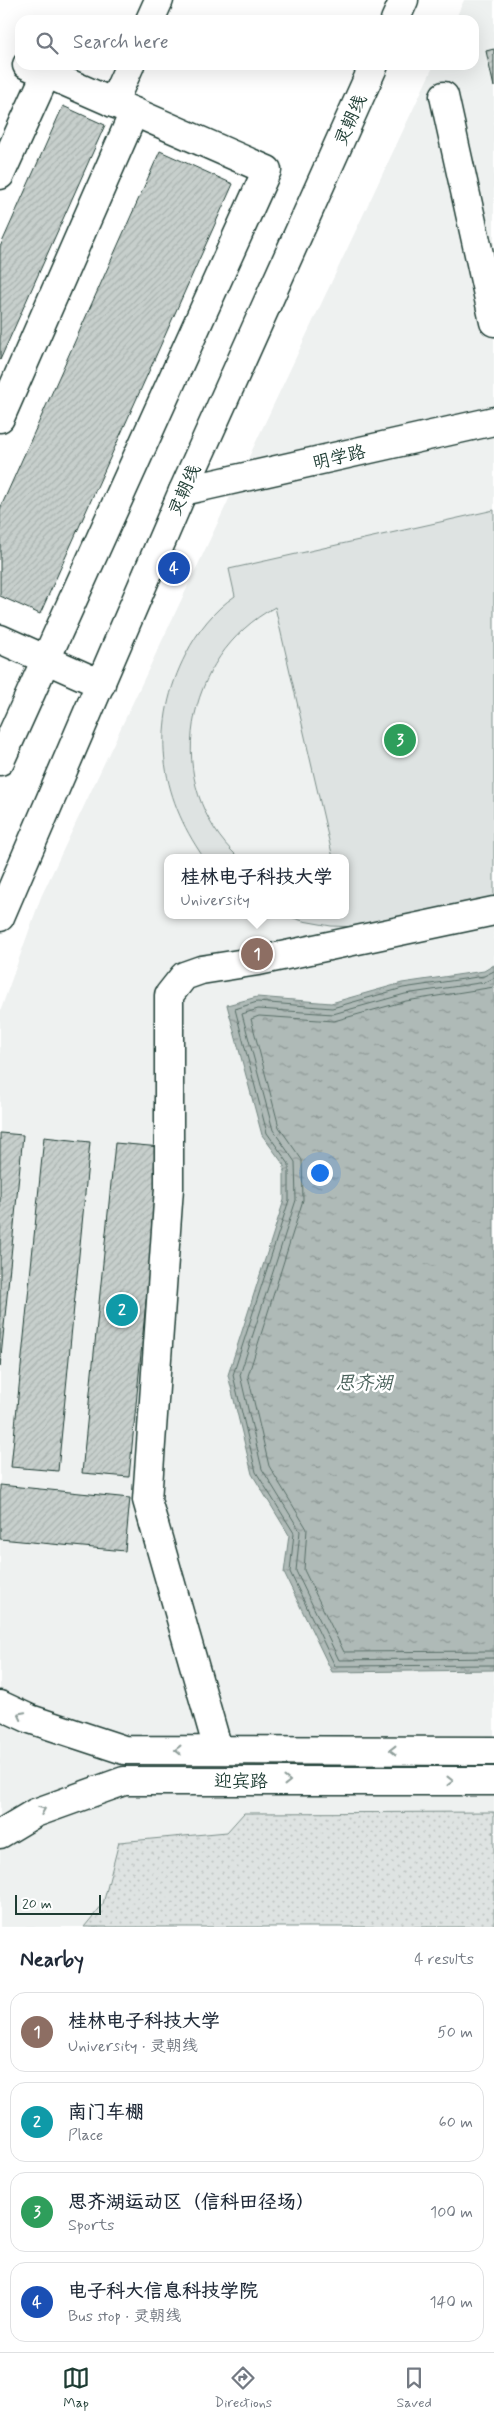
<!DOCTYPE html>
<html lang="en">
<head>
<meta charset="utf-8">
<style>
	:root { --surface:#fff; --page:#f6f6f7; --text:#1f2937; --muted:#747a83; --line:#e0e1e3; --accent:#1f3d34 }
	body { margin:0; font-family:Mynerve,"LXGW WenKai TC",sans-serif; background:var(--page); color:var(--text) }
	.scale { position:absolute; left:15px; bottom:12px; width:86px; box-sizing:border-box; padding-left:5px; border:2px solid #1f3d34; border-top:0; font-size:14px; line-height:18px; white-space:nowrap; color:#1f3d34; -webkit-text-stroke:4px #fff; paint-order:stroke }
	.you { position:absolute; left:319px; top:1172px; width:18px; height:18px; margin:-12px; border:4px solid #fff; border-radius:50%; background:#1a73e8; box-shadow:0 0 0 8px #1a73e833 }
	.badge { display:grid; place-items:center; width:32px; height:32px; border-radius:50%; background:var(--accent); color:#fff; font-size:16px; font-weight:700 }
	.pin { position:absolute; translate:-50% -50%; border:2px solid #fff; box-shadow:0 1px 5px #0006 }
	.popup { position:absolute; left:164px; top:854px; width:185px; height:65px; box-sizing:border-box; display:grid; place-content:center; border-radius:10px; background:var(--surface); filter:drop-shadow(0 1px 4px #0005); font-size:16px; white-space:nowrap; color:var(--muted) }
	.popup b { font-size:19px; color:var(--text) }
	.popup::after { content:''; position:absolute; left:50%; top:100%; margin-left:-10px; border:10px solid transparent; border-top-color:var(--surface) }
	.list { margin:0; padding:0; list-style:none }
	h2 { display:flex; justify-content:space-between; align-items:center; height:65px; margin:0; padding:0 20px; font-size:21px }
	h2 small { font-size:16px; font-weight:400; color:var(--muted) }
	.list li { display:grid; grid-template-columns:32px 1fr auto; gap:15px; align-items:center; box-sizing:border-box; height:80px; margin:0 10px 10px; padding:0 10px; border:1px solid var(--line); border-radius:15px }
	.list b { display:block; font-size:19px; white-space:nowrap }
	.list p { margin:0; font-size:16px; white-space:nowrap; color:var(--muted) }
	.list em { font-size:16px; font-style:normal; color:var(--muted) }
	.icon { flex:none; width:28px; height:28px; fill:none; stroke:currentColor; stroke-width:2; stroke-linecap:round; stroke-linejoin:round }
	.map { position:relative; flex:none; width:494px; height:1927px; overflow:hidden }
	.search { position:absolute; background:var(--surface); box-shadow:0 5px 20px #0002; left:15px; right:15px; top:15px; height:55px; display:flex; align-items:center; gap:12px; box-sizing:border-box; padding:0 18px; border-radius:15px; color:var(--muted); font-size:19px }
	.sheet { height:425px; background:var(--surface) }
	nav { display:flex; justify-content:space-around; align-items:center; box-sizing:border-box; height:70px; border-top:1px solid var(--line); background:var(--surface); font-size:14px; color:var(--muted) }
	nav a { display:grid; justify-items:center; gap:2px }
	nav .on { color:var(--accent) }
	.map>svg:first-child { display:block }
	.built { fill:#eef1f0; fill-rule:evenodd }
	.grass { fill:url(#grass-dots); stroke:#7e908b }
	.green { fill:#dee3e2; stroke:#7e908b }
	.water { fill:url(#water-ripples); stroke:#758883 }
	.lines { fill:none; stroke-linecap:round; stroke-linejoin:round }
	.shore { stroke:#596f68; stroke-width:1 }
	.building { fill:url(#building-hatch); stroke:#1f3d34 }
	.minor-casing { stroke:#1f3d34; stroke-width:31 }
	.major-casing { stroke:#1f3d34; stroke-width:31 }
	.minor { stroke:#fff; stroke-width:28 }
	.major { stroke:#fff; stroke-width:28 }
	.oneway { stroke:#8f9e9a }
	.labels { text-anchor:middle; stroke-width:5; stroke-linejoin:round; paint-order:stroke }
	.street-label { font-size:18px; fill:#1f3d34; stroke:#fff }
	.water-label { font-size:19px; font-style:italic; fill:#4a625b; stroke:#fff }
</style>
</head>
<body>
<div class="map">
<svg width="494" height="1927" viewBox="0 0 494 1927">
	<defs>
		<pattern id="grass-dots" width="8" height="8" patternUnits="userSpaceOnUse" patternTransform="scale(1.25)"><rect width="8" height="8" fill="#dee3e2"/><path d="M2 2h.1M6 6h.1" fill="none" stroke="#bec4c2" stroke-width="1.8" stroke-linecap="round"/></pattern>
		<pattern id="water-ripples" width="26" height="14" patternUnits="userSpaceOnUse" patternTransform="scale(1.25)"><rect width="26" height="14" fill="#afbab7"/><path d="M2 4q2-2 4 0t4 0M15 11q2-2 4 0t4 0" fill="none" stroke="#8e9896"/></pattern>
		<pattern id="building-hatch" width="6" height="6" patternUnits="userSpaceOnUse" patternTransform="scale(1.25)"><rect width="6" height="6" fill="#c7cfcc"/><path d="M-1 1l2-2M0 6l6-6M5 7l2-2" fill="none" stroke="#aab3b0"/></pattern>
	</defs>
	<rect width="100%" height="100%" fill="#fff"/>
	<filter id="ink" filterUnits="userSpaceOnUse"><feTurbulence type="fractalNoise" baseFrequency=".02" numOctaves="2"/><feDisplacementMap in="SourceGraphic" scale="10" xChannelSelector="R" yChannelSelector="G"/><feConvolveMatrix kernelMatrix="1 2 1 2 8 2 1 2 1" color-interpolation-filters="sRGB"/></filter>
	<g filter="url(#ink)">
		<path class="built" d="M464,0H494V1927H0V1012L41,897L434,65H474V20H455ZM168,858H346V915H168Z"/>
		<path class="grass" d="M494,1812V1927H84L103,1904L119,1842L227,1832L244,1813Z"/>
		<path class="green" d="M494,510V899L360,927L331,926L303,921L284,915H346V858H333L275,607C184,656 160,785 239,858H204C159,794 150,724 186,654C197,632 214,610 235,596L229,569Z"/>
		<path class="water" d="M494,965V1670L332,1672L284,1573L289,1535L252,1474L228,1375L284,1200V1165L262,1135L227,1005L257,997L331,1003L402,983L484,971Z"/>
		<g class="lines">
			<g class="shore">
				<path d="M494,971L484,976L403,988L332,1008L257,1002L235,1009L267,1133L289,1164V1200L233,1375L256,1472L294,1533L290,1572L335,1666L494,1665"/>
				<path d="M494,978L486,982L405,994L333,1014L258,1009L242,1014L273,1130L295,1162L296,1200L240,1375L262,1469L300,1531L296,1571L339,1660L494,1658"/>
				<path d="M494,987L406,1001L334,1021L259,1016L251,1019L279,1127L302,1160L303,1200L248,1376L269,1466L307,1529L304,1570L344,1652L494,1651"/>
			</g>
		</g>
		<g class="building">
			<path d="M494,49V87L486,51Z"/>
			<path d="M63,106L105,125L0,360V247Z"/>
			<path d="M160,151L233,184L40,614L0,596V509Z"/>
			<path d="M0,1133L23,1135L0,1367Z"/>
			<path d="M44,1137L90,1142L58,1471L11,1467Z"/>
			<path d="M115,1143L161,1147L129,1477L82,1473Z"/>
			<path d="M0,1485L130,1498L125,1551L0,1539Z"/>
		</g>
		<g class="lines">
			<defs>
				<g id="minor">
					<path d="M150,20L159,0"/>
					<path d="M444,96L494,322"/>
					<path d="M113,103L130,65"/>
					<path d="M0,175L46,74"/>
					<path d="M0,418L134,112"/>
					<path d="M183,491L494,421"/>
					<path d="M0,639L101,684"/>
					<path d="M0,761L267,170L27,65"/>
					<path d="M0,1705L30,1719L124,1750L494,1751"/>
					<path d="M218,1749L147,1500L169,1188V995L184,976L201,970L258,961L494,911"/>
					<path d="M0,1834L35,1813L124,1781H494"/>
				</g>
				<g id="major">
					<path d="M395,20L404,0"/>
					<path d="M0,917L183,491L374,65"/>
				</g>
			</defs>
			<use href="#minor" class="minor-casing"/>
			<use href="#major" class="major-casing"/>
			<use href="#minor" class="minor"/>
			<use href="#major" class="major"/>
		</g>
		<defs><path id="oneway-chevron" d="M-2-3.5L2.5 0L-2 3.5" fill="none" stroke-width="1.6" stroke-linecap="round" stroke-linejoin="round" transform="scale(1.25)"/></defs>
		<g class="oneway">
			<use href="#oneway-chevron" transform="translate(21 1715) rotate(-153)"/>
			<use href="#oneway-chevron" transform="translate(178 1750) rotate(180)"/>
			<use href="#oneway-chevron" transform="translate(393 1750) rotate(-180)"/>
			<use href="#oneway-chevron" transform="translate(287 1781)"/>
			<use href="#oneway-chevron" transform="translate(450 1781)"/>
			<use href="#oneway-chevron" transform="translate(42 1810) rotate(-22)"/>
		</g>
	</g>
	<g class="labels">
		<g class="street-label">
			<text transform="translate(350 120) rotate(-66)" y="6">灵朝线</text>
			<text transform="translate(339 457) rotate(-13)" y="6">明学路</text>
			<text transform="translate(184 490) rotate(-66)" y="6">灵朝线</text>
			<text x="241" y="1787">迎宾路</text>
		</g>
		<g class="water-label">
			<text x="364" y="1389">思齐湖</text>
		</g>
	</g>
</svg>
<div class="scale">20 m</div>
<div class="you"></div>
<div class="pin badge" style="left:257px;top:954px;background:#8d6e63">1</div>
<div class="popup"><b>桂林电子科技大学</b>University</div>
<div class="pin badge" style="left:122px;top:1310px;background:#0f9aa8">2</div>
<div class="pin badge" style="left:400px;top:740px;background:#2e9e5b">3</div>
<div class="pin badge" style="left:174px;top:568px;background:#1a4fb4">4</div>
<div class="search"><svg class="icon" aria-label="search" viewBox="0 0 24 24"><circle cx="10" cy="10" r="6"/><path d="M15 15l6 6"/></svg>Search here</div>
</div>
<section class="sheet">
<h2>Nearby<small>4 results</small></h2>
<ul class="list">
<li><span class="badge" style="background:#8d6e63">1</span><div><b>桂林电子科技大学</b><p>University · 灵朝线</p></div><em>50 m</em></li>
<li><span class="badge" style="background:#0f9aa8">2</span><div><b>南门车棚</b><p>Place</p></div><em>60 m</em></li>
<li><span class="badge" style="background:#2e9e5b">3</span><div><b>思齐湖运动区（信科田径场）</b><p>Sports</p></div><em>100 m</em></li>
<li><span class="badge" style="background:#1a4fb4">4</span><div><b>电子科大信息科技学院</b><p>Bus stop · 灵朝线</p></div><em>140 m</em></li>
</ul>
</section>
<nav>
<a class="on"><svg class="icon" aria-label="map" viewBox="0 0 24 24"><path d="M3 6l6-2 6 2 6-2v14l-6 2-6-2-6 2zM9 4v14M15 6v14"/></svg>Map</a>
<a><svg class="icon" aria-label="directions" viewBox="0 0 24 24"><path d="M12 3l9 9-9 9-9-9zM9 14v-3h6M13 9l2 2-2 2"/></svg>Directions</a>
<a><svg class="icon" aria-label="saved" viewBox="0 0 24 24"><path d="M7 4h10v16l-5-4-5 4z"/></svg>Saved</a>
</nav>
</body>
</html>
